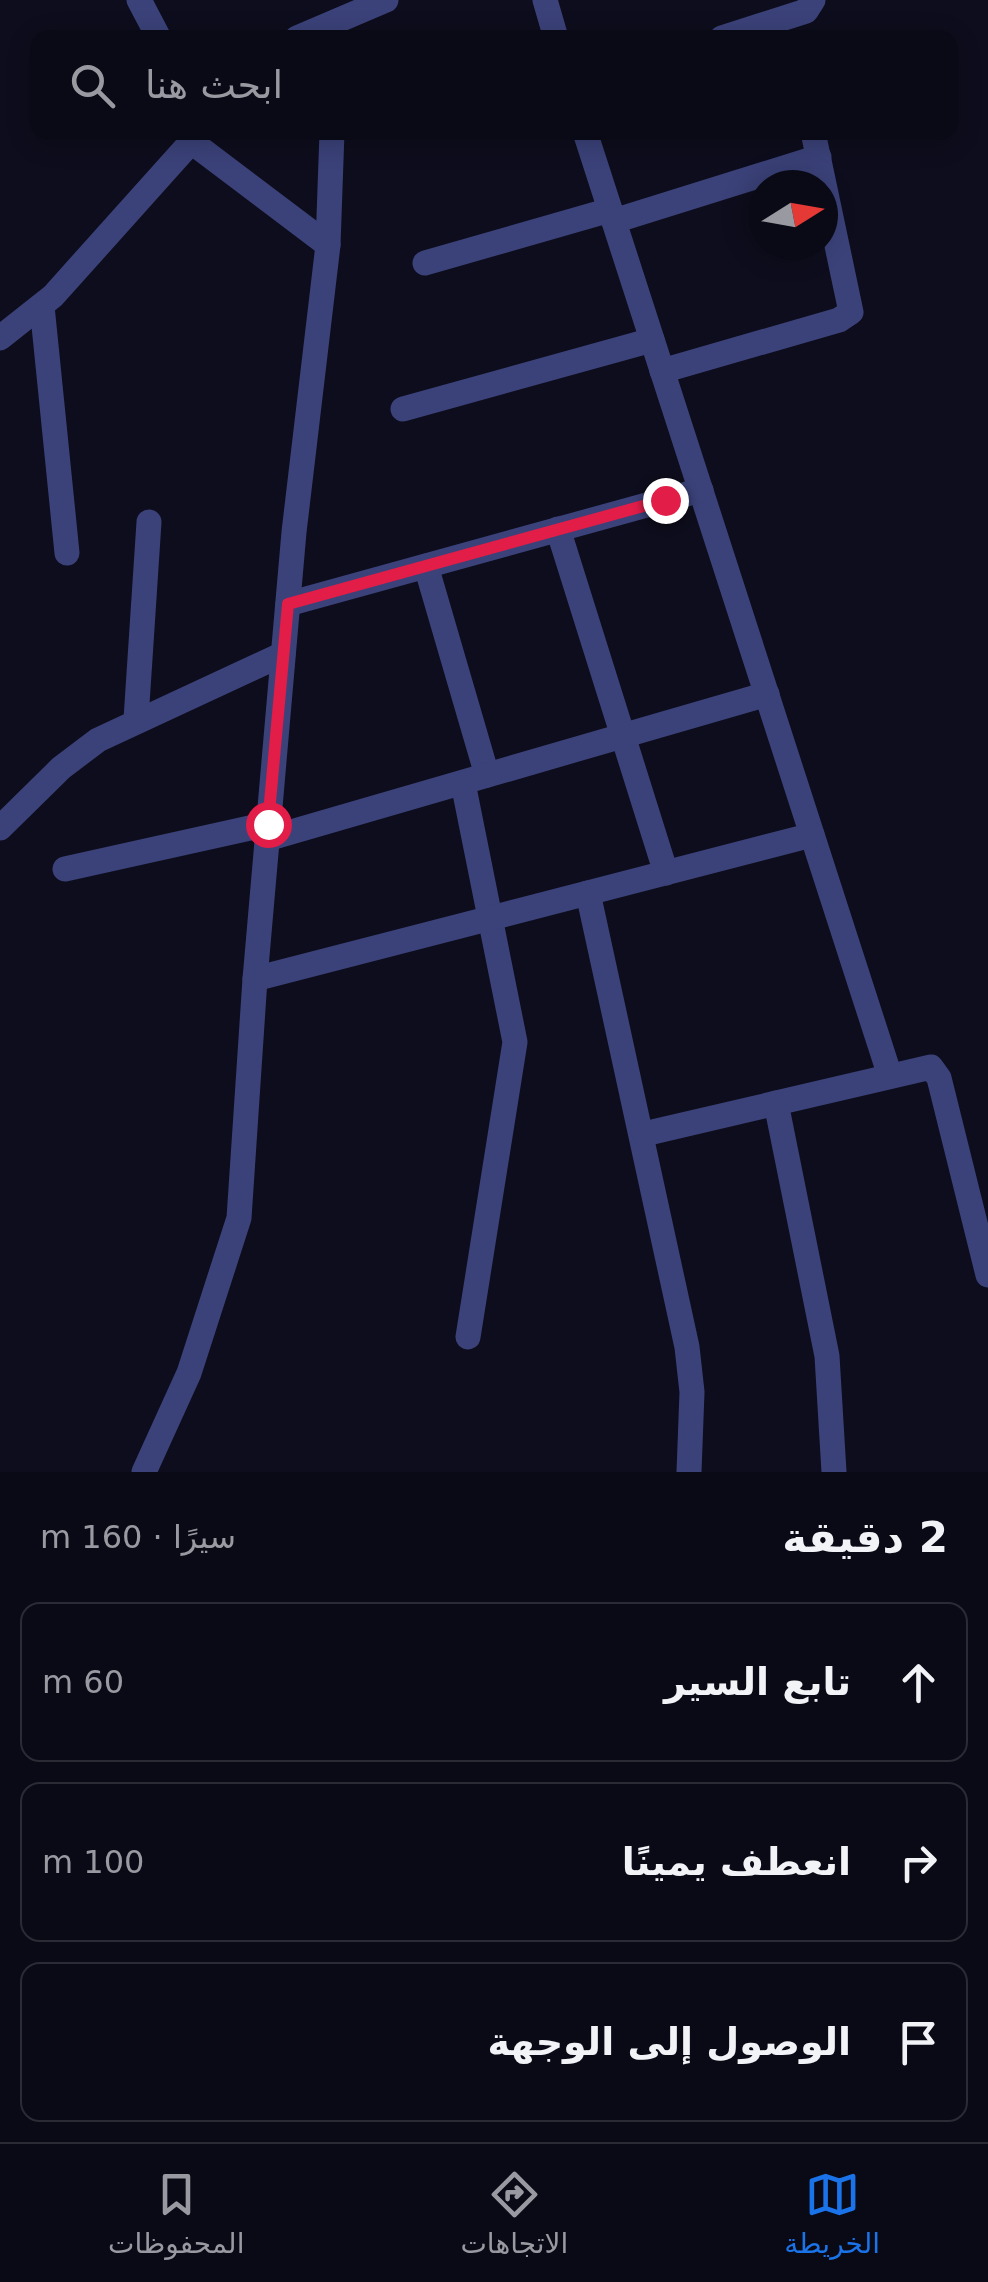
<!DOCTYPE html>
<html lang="ar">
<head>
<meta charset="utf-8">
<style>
	:root { --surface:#0a0a16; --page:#181823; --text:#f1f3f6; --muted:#999aa1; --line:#2a2b35; --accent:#1a73e8 }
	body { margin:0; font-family:"DejaVu Sans",Vazirmatn,sans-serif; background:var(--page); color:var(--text); direction:rtl }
	.compass { position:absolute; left:748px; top:170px; width:90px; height:90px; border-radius:50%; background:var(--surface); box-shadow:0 5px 25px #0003; rotate:79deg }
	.stop { position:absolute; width:30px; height:30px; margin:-22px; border:8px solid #e11d48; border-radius:50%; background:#fff }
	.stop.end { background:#e11d48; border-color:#fff; box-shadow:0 2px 10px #0008 }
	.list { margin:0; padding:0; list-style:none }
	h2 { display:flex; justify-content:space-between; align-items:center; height:130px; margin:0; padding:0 40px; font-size:42px }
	h2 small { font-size:32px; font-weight:400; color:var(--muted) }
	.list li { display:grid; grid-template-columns:65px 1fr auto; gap:30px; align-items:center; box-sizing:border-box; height:160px; margin:0 20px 20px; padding:0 20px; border:2px solid var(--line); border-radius:20px }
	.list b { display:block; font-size:38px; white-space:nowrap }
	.list em { font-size:32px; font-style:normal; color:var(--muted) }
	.icon { flex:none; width:55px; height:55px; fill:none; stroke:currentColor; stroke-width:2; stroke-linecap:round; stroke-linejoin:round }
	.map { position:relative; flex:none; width:988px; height:1472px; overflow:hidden; direction:ltr }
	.search { position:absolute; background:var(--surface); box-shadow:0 5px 25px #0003; left:30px; right:30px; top:30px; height:110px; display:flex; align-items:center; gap:25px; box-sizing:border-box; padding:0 35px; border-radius:20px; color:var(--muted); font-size:38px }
	.sheet { height:670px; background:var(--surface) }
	nav { display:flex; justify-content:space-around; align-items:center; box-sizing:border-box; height:140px; border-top:2px solid var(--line); background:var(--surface); font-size:28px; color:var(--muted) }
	nav a { display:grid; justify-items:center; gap:5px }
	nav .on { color:var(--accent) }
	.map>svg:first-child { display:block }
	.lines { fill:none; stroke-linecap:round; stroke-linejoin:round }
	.minor { stroke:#3b4279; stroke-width:25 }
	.route { stroke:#e11d48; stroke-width:12 }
</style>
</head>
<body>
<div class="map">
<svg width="988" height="1472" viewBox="0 0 988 1472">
	<rect width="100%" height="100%" fill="#0e0d1d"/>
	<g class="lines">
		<g class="minor">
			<path d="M139,0L159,38"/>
			<path d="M545,0L556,38"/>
			<path d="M297,38L386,0"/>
			<path d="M722,38L806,11L813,0"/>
			<path d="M585,132L890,1076"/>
			<path d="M193,143L328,245"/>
			<path d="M614,221L819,157"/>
			<path d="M425,263L610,210"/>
			<path d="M42,306L67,553"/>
			<path d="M0,338L53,296L200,132"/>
			<path d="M662,371L839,320L851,312L813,132"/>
			<path d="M403,409L652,340"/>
			<path d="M558,529L666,873"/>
			<path d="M426,566L487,775"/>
			<path d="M288,604L701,490"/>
			<path d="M136,719L149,522"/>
			<path d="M463,783L515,1042L468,1337"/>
			<path d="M0,828L61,768L98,740L283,654"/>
			<path d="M267,839L767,694"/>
			<path d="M65,869L268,824"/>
			<path d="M588,893L687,1347L692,1392L689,1472"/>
			<path d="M255,979L812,835"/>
			<path d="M776,1103L827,1356L834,1472"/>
			<path d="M644,1134L931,1067L939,1078L988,1275"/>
			<path d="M144,1472L189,1373L239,1218L255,979L294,532L328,245L332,132"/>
		</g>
	</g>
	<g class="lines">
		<path class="route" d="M268,824L288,604L665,500"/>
	</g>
</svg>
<svg class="compass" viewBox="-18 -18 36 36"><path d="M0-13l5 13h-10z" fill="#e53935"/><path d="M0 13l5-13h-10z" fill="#999aa1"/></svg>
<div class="stop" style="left:268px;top:824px"></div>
<div class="stop end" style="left:665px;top:500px"></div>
<div class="search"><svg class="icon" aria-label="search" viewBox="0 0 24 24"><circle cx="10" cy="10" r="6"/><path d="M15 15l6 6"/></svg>ابحث هنا</div>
</div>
<section class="sheet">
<h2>2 دقيقة<small>سيرًا · 160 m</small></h2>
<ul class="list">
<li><svg class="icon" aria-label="ahead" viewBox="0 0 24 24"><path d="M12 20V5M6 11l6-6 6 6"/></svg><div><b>تابع السير</b></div><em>60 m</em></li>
<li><svg class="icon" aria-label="right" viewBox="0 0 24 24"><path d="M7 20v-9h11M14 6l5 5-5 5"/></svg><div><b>انعطف يمينًا</b></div><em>100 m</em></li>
<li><svg class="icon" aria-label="arrive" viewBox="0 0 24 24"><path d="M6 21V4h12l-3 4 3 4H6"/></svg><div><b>الوصول إلى الوجهة</b></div></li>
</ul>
</section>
<nav>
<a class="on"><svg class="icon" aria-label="map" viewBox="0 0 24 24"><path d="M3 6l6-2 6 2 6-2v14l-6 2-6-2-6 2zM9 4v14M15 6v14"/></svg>الخريطة</a>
<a><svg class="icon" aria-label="directions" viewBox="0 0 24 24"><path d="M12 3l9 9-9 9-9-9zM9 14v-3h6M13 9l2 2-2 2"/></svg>الاتجاهات</a>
<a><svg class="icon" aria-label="saved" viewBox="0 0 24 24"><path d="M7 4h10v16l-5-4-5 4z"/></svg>المحفوظات</a>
</nav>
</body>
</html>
